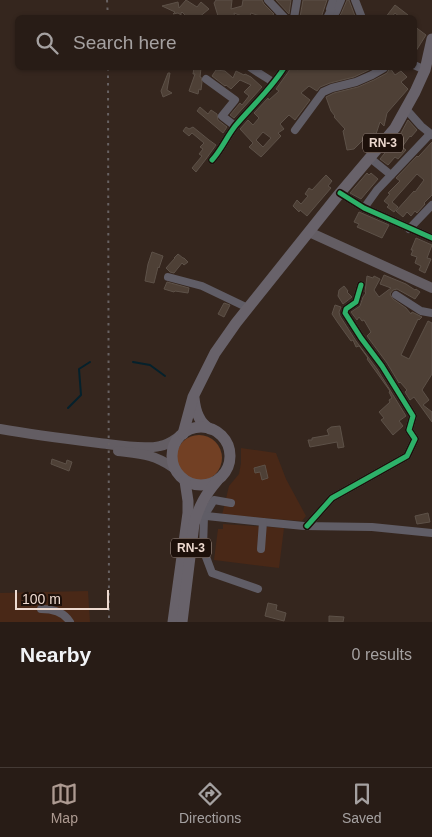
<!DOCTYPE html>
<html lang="en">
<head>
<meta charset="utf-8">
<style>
	:root { --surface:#281c16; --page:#30251f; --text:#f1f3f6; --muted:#a5a1a1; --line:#443a35; --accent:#ad9a91 }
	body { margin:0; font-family:Helvetica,sans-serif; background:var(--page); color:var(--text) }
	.scale { position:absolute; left:15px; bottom:12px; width:94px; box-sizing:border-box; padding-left:5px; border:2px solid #edd9cf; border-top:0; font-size:14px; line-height:18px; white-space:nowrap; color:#edd9cf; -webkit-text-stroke:4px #1d100a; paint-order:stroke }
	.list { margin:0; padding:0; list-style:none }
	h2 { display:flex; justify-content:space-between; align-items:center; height:65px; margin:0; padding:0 20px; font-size:21px }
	h2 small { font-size:16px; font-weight:400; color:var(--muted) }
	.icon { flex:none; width:28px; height:28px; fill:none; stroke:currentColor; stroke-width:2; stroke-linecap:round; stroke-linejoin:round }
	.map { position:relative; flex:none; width:432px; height:622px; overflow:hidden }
	.search { position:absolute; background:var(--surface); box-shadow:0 1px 4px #0004; left:15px; right:15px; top:15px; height:55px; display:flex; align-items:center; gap:12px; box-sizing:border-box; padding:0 18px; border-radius:8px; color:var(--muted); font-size:19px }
	.sheet { height:145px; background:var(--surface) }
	nav { display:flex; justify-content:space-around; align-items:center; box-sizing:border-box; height:70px; border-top:1px solid var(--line); background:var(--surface); font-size:14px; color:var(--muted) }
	nav a { display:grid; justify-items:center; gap:2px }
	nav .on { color:var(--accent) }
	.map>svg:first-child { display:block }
	.built { fill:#492817 }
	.green { fill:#724024 }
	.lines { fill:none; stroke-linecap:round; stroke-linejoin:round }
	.stream { stroke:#05212c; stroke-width:2 }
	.building { fill:#4e4036; stroke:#5d5148; fill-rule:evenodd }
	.minor { stroke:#605d66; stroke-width:8 }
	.major { stroke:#635d63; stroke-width:10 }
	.highway { stroke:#68626a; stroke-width:11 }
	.rail { stroke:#676162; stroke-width:2; stroke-dasharray:2.5 5; stroke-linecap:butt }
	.cycleway-casing { stroke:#1d100a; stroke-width:8 }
	.cycleway { stroke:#2db169; stroke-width:5 }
	.labels { text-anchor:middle; stroke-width:5; stroke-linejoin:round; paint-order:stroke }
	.shield { fill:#1d100a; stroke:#af9d94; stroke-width:1 }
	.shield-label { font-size:12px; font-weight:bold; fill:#edd9cf }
</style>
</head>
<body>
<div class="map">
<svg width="432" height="622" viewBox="0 0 432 622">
	<rect width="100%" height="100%" fill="#35261e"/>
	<g class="built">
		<path d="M241,448L276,453L286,479L306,516L302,521L222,515L229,486L239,474L241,463Z"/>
		<path d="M223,524L284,528L279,568L214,560L218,529H223Z"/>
		<path d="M88,591L90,622H0V593Z"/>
	</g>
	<circle class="green" cx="199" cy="458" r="23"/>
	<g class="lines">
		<g class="stream">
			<path d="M133,362L150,365L165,376"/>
			<path d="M68,408L81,395L79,369L90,362"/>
		</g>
	</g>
	<g class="building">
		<path d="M186,0L197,7L201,2L209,9L198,18H188L182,12L181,13V15L178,13L173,14L175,12L162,6L178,2L179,8Z"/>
		<path d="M216,0H232L231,9L242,6L243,0H262L264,4L274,14L269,18H265L251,13L249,18H247L234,13L235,18H225V16L220,18L218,16L214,3Z"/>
		<path d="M276,0H291L289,14Z"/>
		<path d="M303,0H327L321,18L300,17Z"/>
		<path d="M347,0H349L355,16L354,18H337L341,14Z"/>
		<path d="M395,5L408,15L406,18H401L395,13L391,18H385Z"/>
		<path d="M414,26L426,35L414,54Z"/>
		<path d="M194,68H201L200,77H201L202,82L201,90L199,89L198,94L189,91L195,74H193Z"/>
		<path d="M290,68H295L298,70L300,68H373L354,77L330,83L320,87L317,91L309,86L301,93L310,100L295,120L289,115L280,124L284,129L278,133L281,136L261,157L249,147L253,143L240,129L248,120L253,125L259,118L254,113L268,98L269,100L279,91L276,89L289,71ZM263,132L271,138L263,147L256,140Z"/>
		<path d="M390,68L395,75L401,71L407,77L401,82L408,89L387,113L384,126L380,122L376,134L373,133L371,136L369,134L354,149L347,150L343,131L345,129L334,117L335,116L331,111L326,97L334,93L358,87L374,80L387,73Z"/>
		<path d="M216,70L225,71L233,78L236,71L244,75L245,74L251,77L262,87L234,118L230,115L240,103L242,105L249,96L244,92L251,85L240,80L231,89L226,85L225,86L212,76Z"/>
		<path d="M168,73H170L167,90L172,93L163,97L161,91Z"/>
		<path d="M200,107L208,114L211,110L217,114L218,120L227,127L223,133L197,111Z"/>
		<path d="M408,120L417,130L411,137L410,136L402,147L406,150L398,159L395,157L388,165L380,159L401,133Z"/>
		<path d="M186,127L189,129L193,127L209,140L216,145L206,159L196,172L192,168L202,156L199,154L203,149L200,147L204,143L192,133L189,136L183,131Z"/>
		<path d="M432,142V195L424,203L425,204L417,213L415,211L411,216L407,212L403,217L396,211L414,191L415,192L424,180L417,174L392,202L398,207L394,212L387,207L389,205L384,201L390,194L388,193L400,181L396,178L417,156L418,157L420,155Z"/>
		<path d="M367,173L369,175L371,173L378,179L361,199L350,193Z"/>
		<path d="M326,175L332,181L328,186L331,188L307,216L300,210L299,212L293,206L297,200L301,204L308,196L305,194L309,188L312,190Z"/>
		<path d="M359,212L389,225L382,238L357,227L359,224L354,222Z"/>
		<path d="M416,238L432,245L427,258L431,259L425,273L419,270L421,266L415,263L417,257L411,255L413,250H411Z"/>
		<path d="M152,252L163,256L159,268L158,267L154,283L145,281L148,264Z"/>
		<path d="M178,254L183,258H184L188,262L184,265L182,263L174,273L170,272L166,268L175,258H174Z"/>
		<path d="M384,275L406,284L415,290L416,289L420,292L415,299L397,289L393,290L390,294L393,299L406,308L411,314L412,312L422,317L419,320L418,319L401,355L409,359L428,321L432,323V374L422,390L429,400L423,405L432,412V422L414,397L410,400L405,392L407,390L400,382L399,383L387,363L367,336L371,332L364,320L362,321L359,317L357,320L351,312L360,306L363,297L366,293L365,292L367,276L373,278L374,276L380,279L374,290L379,297L391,288L380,284Z"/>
		<path d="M167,282L189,288L188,293L175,291L174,292L164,289Z"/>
		<path d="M344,286L348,291L347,292L352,297L343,304L338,296L339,290Z"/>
		<path d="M224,303L230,305L224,317L218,314Z"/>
		<path d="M335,305L341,307L339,312L340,316L356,341L377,369L406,416L399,421L403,426L393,435L381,420L384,418L379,412L390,402L389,400L392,398L389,392L390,391L367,359L368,358L360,347L359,346L356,347L353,340L351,341L338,323L332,314Z"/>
		<path d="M340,426L344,447L338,448L337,442L310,447L308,440H312V438L329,435L327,430L331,427Z"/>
		<path d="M52,459L66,464L67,460L72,462L69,471L51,464Z"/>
		<path d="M265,465L268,478L262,480L260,472L255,473L254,468Z"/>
		<path d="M428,513L430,522L417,524L415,516Z"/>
		<path d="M268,603L277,605L276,610L286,613L284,621L265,616Z"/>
		<path d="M329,616L344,617L343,622H329Z"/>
	</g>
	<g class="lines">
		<g class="minor">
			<path d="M268,0L285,18"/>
			<path d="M355,0L362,18"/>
			<path d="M331,10L336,12L341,0"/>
			<path d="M294,18L297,0"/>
			<path d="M327,18L331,10L330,9L333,0"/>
			<path d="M414,65L425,70"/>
			<path d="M251,68L273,82"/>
			<path d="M206,79L235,100L222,116L235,126"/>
			<path d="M405,108L421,126L432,135"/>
			<path d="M295,130L323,92L332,88L356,82L372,75L384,68"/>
			<path d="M370,158L391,175"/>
			<path d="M212,160C222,149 227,136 236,125C252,106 271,89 284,68"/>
			<path d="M340,193L364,208L432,238"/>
			<path d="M364,208L377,190L430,134"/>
			<path d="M409,229L432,205"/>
			<path d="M168,277L202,286L248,308"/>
			<path d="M396,295L421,311L432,313"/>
			<path d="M231,503L214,500L204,516L203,549L212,573L258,589"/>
			<path d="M197,515L263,522L304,526L372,527L432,533"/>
			<path d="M307,526L332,498L407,456L415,439L409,430L413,416L382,366L361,338L345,313L346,309L356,302L361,285"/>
			<path d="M261,549L263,522"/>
			<path d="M41,609C52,609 64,612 70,622"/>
		</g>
		<g class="major">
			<path d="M309,232L432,288"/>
			<path d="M0,429C33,435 66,439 99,443C116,445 143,450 160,446C168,445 174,440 180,436"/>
			<path d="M118,451C142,454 153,454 174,468"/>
		</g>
		<g class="highway">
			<path d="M194,398C195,409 199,423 210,429"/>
			<circle cx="201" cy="456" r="29"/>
			<path d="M183,434L193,397L215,353L236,323L340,193L395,128L415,92L425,70L432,39"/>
			<path d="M173,622L188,513V501L185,481"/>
			<path d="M182,622L194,524C199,506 205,495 217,481"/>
		</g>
		<g class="rail">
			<path d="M107,0L108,18"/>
			<path d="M108,68L109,622"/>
		</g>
		<defs>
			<g id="cycleway">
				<path d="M212,160C222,149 227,136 236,125C252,106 271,89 284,68"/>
				<path d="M340,193L364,208L432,238"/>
				<path d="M307,526L332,498L407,456L415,439L409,430L413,416L382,366L361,338L345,313L346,309L356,302L361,285"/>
			</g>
		</defs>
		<use href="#cycleway" class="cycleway-casing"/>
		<use href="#cycleway" class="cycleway"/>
	</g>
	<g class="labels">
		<g class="shield">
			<rect x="363" y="133.5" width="40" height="19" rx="4"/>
			<rect x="171" y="538.5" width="40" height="19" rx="4"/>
		</g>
		<g class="shield-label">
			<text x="383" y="147">RN-3</text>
			<text x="191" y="552">RN-3</text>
		</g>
	</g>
</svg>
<div class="scale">100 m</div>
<div class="search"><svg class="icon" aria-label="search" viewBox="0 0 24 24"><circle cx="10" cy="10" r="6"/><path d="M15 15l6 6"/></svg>Search here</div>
</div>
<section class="sheet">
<h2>Nearby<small>0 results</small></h2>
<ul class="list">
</ul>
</section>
<nav>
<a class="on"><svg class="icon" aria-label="map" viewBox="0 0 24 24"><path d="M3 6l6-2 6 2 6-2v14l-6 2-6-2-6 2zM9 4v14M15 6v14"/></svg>Map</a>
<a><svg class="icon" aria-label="directions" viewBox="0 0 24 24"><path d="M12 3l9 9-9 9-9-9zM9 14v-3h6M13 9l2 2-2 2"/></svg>Directions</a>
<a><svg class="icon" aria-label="saved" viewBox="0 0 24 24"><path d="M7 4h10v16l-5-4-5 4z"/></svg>Saved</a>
</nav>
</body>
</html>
